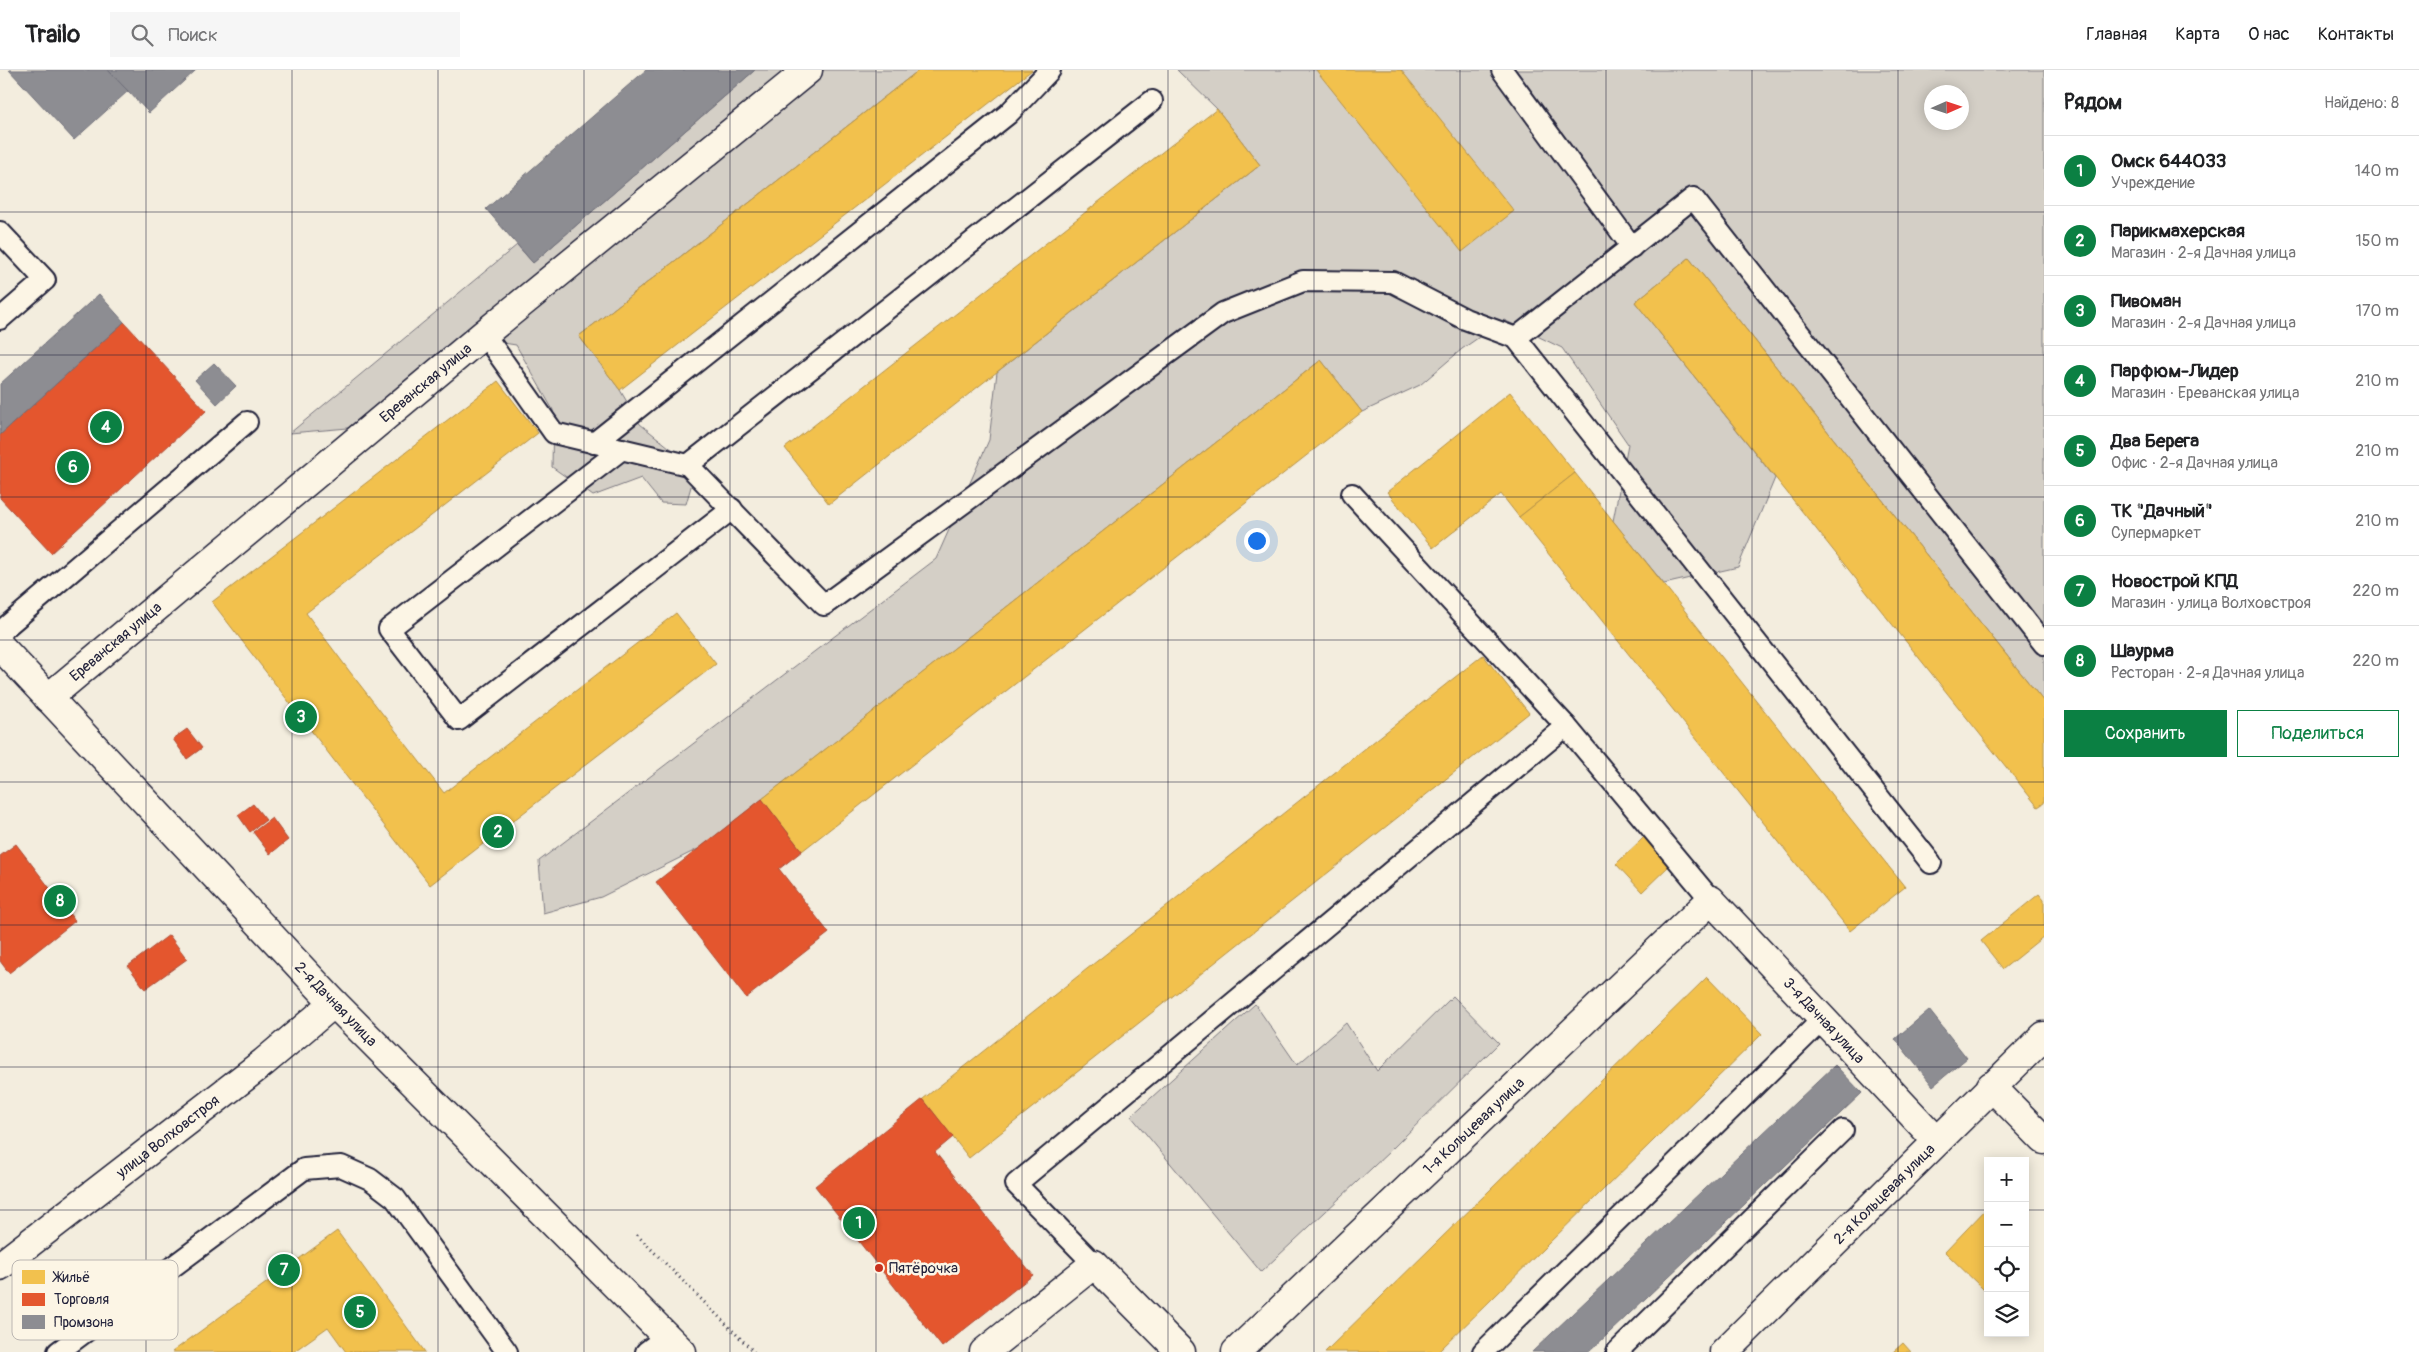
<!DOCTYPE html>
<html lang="ru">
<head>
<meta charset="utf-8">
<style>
	:root { --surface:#fff; --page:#f6f6f6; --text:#202124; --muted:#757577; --line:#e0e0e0; --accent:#0b8043 }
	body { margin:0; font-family:Pangolin,sans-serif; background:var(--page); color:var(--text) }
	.controls { position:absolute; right:15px; bottom:15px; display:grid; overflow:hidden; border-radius:0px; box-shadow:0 2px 12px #0003 }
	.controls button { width:45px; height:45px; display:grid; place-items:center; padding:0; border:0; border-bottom:1px solid var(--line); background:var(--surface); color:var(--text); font:25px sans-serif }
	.compass { position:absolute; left:1924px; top:15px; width:45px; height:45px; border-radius:50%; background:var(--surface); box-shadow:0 2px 12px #0003; rotate:87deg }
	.you { position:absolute; left:1256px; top:470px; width:18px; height:18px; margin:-12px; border:4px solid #fff; border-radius:50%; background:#1a73e8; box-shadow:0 0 0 8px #1a73e833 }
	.badge { display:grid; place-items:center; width:32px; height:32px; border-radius:50%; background:var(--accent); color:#fff; font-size:16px; font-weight:700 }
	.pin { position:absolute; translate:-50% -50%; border:2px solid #fff; box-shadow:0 1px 5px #0006 }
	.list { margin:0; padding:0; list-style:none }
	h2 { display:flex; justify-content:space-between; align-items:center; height:65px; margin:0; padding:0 20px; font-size:21px }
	h2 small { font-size:16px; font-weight:400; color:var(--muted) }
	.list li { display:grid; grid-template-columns:32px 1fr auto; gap:15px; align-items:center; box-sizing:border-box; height:70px; padding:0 20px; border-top:1px solid var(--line) }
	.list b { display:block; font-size:19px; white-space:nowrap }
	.list p { margin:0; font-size:16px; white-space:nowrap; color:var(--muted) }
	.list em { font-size:16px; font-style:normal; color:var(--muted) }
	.actions { display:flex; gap:10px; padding:15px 20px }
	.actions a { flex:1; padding:11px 0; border:1px solid var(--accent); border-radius:0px; text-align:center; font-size:18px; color:var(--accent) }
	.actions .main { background:var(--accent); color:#fff }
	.icon { flex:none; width:28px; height:28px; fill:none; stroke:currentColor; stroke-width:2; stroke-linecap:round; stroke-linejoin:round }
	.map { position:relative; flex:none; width:2044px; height:1282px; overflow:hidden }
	header { display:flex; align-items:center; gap:30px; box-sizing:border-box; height:70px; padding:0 25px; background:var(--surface); border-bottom:1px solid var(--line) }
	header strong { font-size:24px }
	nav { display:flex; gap:28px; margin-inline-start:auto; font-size:18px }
	.search { width:350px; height:45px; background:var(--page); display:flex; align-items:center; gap:12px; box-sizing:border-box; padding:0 18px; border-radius:0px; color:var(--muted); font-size:19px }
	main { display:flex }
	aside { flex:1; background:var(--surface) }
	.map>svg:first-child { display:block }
	.green { fill:#d4cfc6; stroke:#7b7880; fill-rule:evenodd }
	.homes { fill:#f2c14e; stroke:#b49148 }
	.shops { fill:#e4572e; stroke:#aa4732 }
	.industry { fill:#8d8d92; stroke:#6d6d78 }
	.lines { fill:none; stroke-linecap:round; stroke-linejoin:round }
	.service-casing { stroke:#22223b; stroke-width:24 }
	.minor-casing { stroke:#22223b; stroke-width:31 }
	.tertiary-casing { stroke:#22223b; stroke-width:31 }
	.secondary-casing { stroke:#22223b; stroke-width:31 }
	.path { stroke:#22223b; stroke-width:3; stroke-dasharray:1 4; stroke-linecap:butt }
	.service { stroke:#fcf5e5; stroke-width:20 }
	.minor { stroke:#fcf5e5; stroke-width:28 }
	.tertiary { stroke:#fcf5e5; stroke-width:28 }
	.secondary { stroke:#fcf5e5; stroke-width:28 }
	.grid { fill:none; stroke:#22223b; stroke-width:1; stroke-opacity:0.55 }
	.poi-dot { fill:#c8321e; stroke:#fcf5e5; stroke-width:2 }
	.labels { text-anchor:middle; stroke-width:5; stroke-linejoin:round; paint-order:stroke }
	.street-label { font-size:15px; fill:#22223b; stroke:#fcf5e5 }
	.poi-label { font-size:15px; fill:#22223b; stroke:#fcf5e5; text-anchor:start }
	.key { fill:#fcf5e5; stroke:#bbb6b2; stroke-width:1 }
	.key-label { font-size:14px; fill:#22223b }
</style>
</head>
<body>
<header>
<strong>Trailo</strong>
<div class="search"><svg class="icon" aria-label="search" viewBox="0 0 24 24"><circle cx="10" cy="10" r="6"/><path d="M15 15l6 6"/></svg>Поиск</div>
<nav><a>Главная</a><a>Карта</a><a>О нас</a><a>Контакты</a></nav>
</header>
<main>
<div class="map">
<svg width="2044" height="1282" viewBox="0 0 2044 1282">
	<rect width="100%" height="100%" fill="#f3edde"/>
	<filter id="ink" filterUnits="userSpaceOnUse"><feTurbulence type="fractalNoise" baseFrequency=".02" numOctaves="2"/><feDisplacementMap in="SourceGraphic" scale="10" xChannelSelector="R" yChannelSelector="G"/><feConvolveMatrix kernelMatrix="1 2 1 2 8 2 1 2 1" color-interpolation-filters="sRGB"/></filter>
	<g filter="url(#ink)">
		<g class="green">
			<path d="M755,0H919L579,266L620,320L640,354L679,385L694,406L686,434L661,433L641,408L593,426L552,397L553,340L516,275L459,266L348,358L290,363L517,175L533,193Z"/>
			<path d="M1177,0H2044V632L1689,188L1635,232L1775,408L1738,497L1664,514L1613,451L1628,374L1562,278L1504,250L1462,279L1420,315L1362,342L1321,290L700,778L601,827L543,843L539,791L936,489L989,370L997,302L1260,95L1217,39ZM1932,22H1962V52H1932Z"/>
			<path d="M1453,926L1499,973L1389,1082L1261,1202L1131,1046L1255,934L1297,995L1346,953L1377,1001Z"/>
		</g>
		<g class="homes">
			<path d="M919,0H1032L620,320L579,266Z"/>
			<path d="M1316,0H1401L1514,141L1462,182Z"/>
			<path d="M1217,39L1260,95L829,434L785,378Z"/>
			<path d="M1689,188L2044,632V733L2038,737L1635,232Z"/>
			<path d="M1321,290L1362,342L802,781L762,729Z"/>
			<path d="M498,311L538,363L306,543L350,602L444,723L676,543L716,594L430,815L212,532Z"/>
			<path d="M1510,322L1575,403L1519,447L1501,424L1433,478L1387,422Z"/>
			<path d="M1575,403L1905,817L1850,861L1519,447Z"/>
			<path d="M1483,585L1529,643L969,1088L923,1029Z"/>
			<path d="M1644,767L1671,794L1642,822L1616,794Z"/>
			<path d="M2039,824L2044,830V866L2003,899L1981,871Z"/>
			<path d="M1707,907L1762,964L1438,1282H1325Z"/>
			<path d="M1988,1137V1214L1983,1219L1945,1182Z"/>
			<path d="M337,1161L425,1282H346L328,1257L293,1282H172Z"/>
			<path d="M1903,1273L1911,1282H1893Z"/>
		</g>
		<g class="shops">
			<path d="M124,252L206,341L51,483L0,428V365Z"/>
			<path d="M187,659L202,678L187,689L173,669Z"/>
			<path d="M762,729L802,781L779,799L829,863L746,928L656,812Z"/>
			<path d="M253,734L266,750L250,762L238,745Z"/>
			<path d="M272,748L288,770L270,784L253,762Z"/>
			<path d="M16,774L75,851L9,903L0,891V786Z"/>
			<path d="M169,865L187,889L145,919L128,896Z"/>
			<path d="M923,1029L953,1067L935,1082L1033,1205L942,1277L815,1116Z"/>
		</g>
		<g class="industry">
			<path d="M9,0H108L128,21L74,70Z"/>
			<path d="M108,0H196L149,43Z"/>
			<path d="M646,0H755L533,193L486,139Z"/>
			<path d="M99,224L124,252L0,365V314Z"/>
			<path d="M214,293L236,316L217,334L195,310Z"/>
			<path d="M1929,940L1967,988L1933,1016L1895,969Z"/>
			<path d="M1835,995L1862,1023L1589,1282H1532Z"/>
		</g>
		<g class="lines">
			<defs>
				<g id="service">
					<path d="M1502,0L1632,177"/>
					<path d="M0,162L45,210L0,249"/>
					<path d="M484,264L554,363L688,395L824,535L1223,243L1303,211L1393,212L1465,249L1516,268L1931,793"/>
					<path d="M1516,268L1693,128L2044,574"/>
					<path d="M594,373L1008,44L1050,0"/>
					<path d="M622,379L389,559L459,650L732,439"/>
					<path d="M688,395L1152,31"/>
					<path d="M1352,424L1566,656L1711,830"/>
					<path d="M0,562L247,352"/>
					<path d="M1094,1194L1016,1114L1566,656"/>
					<path d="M58,1282L304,1099L341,1096L370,1109L395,1128L507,1282"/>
					<path d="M646,1282L666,1267"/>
					<path d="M1483,1282L1823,949"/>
					<path d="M1617,1282L1843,1060"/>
				</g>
				<g id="minor">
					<path id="s1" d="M48,628L484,264L808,0"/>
					<path d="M1991,1016L2044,1070"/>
					<path d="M984,1282L1094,1194L1181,1282"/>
					<path id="s2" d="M1236,1282L1711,830L1937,1071"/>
				</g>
				<path id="tertiary" d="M0,576L334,933"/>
				<g id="secondary">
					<path id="s3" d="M0,1196L264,992L334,933L682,1282"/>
					<path id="s4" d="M1724,1282L2044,966"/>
				</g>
			</defs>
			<use href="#service" class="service-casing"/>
			<use href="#minor" class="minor-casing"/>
			<use href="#tertiary" class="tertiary-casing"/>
			<use href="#secondary" class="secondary-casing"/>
			<path class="path" d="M637,1165L754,1282"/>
			<use href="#service" class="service"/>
			<use href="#minor" class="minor"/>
			<use href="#tertiary" class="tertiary"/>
			<use href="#secondary" class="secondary"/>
		</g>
	</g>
	<path class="grid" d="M146,0V1282M292,0V1282M438,0V1282M584,0V1282M730,0V1282M876,0V1282M1022,0V1282M1168,0V1282M1314,0V1282M1460,0V1282M1606,0V1282M1752,0V1282M1898,0V1282M0,142H2044M0,285H2044M0,427H2044M0,570H2044M0,712H2044M0,855H2044M0,997H2044M0,1140H1988M2025,1140H2044"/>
	<circle class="poi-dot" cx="879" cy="1198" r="5"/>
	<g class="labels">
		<g class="street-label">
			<text dy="5" stroke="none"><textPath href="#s1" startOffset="492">Ереванская улица</textPath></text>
			<text dy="5" stroke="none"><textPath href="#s1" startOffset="88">Ереванская улица</textPath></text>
			<text transform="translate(336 934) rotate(46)" y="5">2-я Дачная улица</text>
			<text dy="5" stroke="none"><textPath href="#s2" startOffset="821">3-я Дачная улица</textPath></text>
			<text dy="5" stroke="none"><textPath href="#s2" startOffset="328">1-я Кольцевая улица</textPath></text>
			<text dy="5" stroke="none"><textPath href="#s3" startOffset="212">улица Волховстроя</textPath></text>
			<text dy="5" stroke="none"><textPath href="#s4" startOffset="225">2-я Кольцевая улица</textPath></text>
		</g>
		<g class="poi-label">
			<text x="889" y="1203">Пятёрочка</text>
		</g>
	</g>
	<rect x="12" y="1190" width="166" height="80" rx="8" class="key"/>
	<rect x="22" y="1200" width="23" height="14" fill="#f2c14e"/>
	<rect x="22" y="1223" width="23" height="13" fill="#e4572e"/>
	<rect x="22" y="1245" width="23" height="14" fill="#8d8d92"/>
	<g class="key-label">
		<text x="54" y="1212">Жильё</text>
		<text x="54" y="1234">Торговля</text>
		<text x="54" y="1257">Промзона</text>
	</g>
</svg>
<div class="controls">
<button>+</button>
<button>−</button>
<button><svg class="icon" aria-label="locate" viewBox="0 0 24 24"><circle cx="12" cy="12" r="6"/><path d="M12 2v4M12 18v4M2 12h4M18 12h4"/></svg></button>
<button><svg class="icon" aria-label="layers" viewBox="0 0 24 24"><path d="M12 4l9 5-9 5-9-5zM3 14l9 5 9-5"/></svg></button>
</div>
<svg class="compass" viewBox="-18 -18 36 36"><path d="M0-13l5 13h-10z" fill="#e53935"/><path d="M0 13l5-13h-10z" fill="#757577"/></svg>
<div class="you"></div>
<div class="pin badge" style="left:859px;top:1153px">1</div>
<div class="pin badge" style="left:498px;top:762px">2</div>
<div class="pin badge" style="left:301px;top:647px">3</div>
<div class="pin badge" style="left:106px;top:357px">4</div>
<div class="pin badge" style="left:360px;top:1242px">5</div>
<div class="pin badge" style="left:73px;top:397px">6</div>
<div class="pin badge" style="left:284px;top:1200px">7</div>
<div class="pin badge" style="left:60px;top:831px">8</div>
</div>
<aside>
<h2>Рядом<small>Найдено: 8</small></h2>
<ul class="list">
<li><span class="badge">1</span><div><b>Омск 644033</b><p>Учреждение</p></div><em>140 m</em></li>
<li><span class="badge">2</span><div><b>Парикмахерская</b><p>Магазин · 2-я Дачная улица</p></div><em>150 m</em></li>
<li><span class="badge">3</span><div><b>Пивоман</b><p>Магазин · 2-я Дачная улица</p></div><em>170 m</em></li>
<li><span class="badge">4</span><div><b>Парфюм-Лидер</b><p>Магазин · Ереванская улица</p></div><em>210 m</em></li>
<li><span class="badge">5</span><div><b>Два Берега</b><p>Офис · 2-я Дачная улица</p></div><em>210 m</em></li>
<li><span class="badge">6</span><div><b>ТК &quot;Дачный&quot;</b><p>Супермаркет</p></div><em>210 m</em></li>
<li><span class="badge">7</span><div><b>Новострой КПД</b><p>Магазин · улица Волховстроя</p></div><em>220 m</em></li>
<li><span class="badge">8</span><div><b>Шаурма</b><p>Ресторан · 2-я Дачная улица</p></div><em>220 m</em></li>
</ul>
<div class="actions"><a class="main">Сохранить</a><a>Поделиться</a></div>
</aside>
</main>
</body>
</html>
